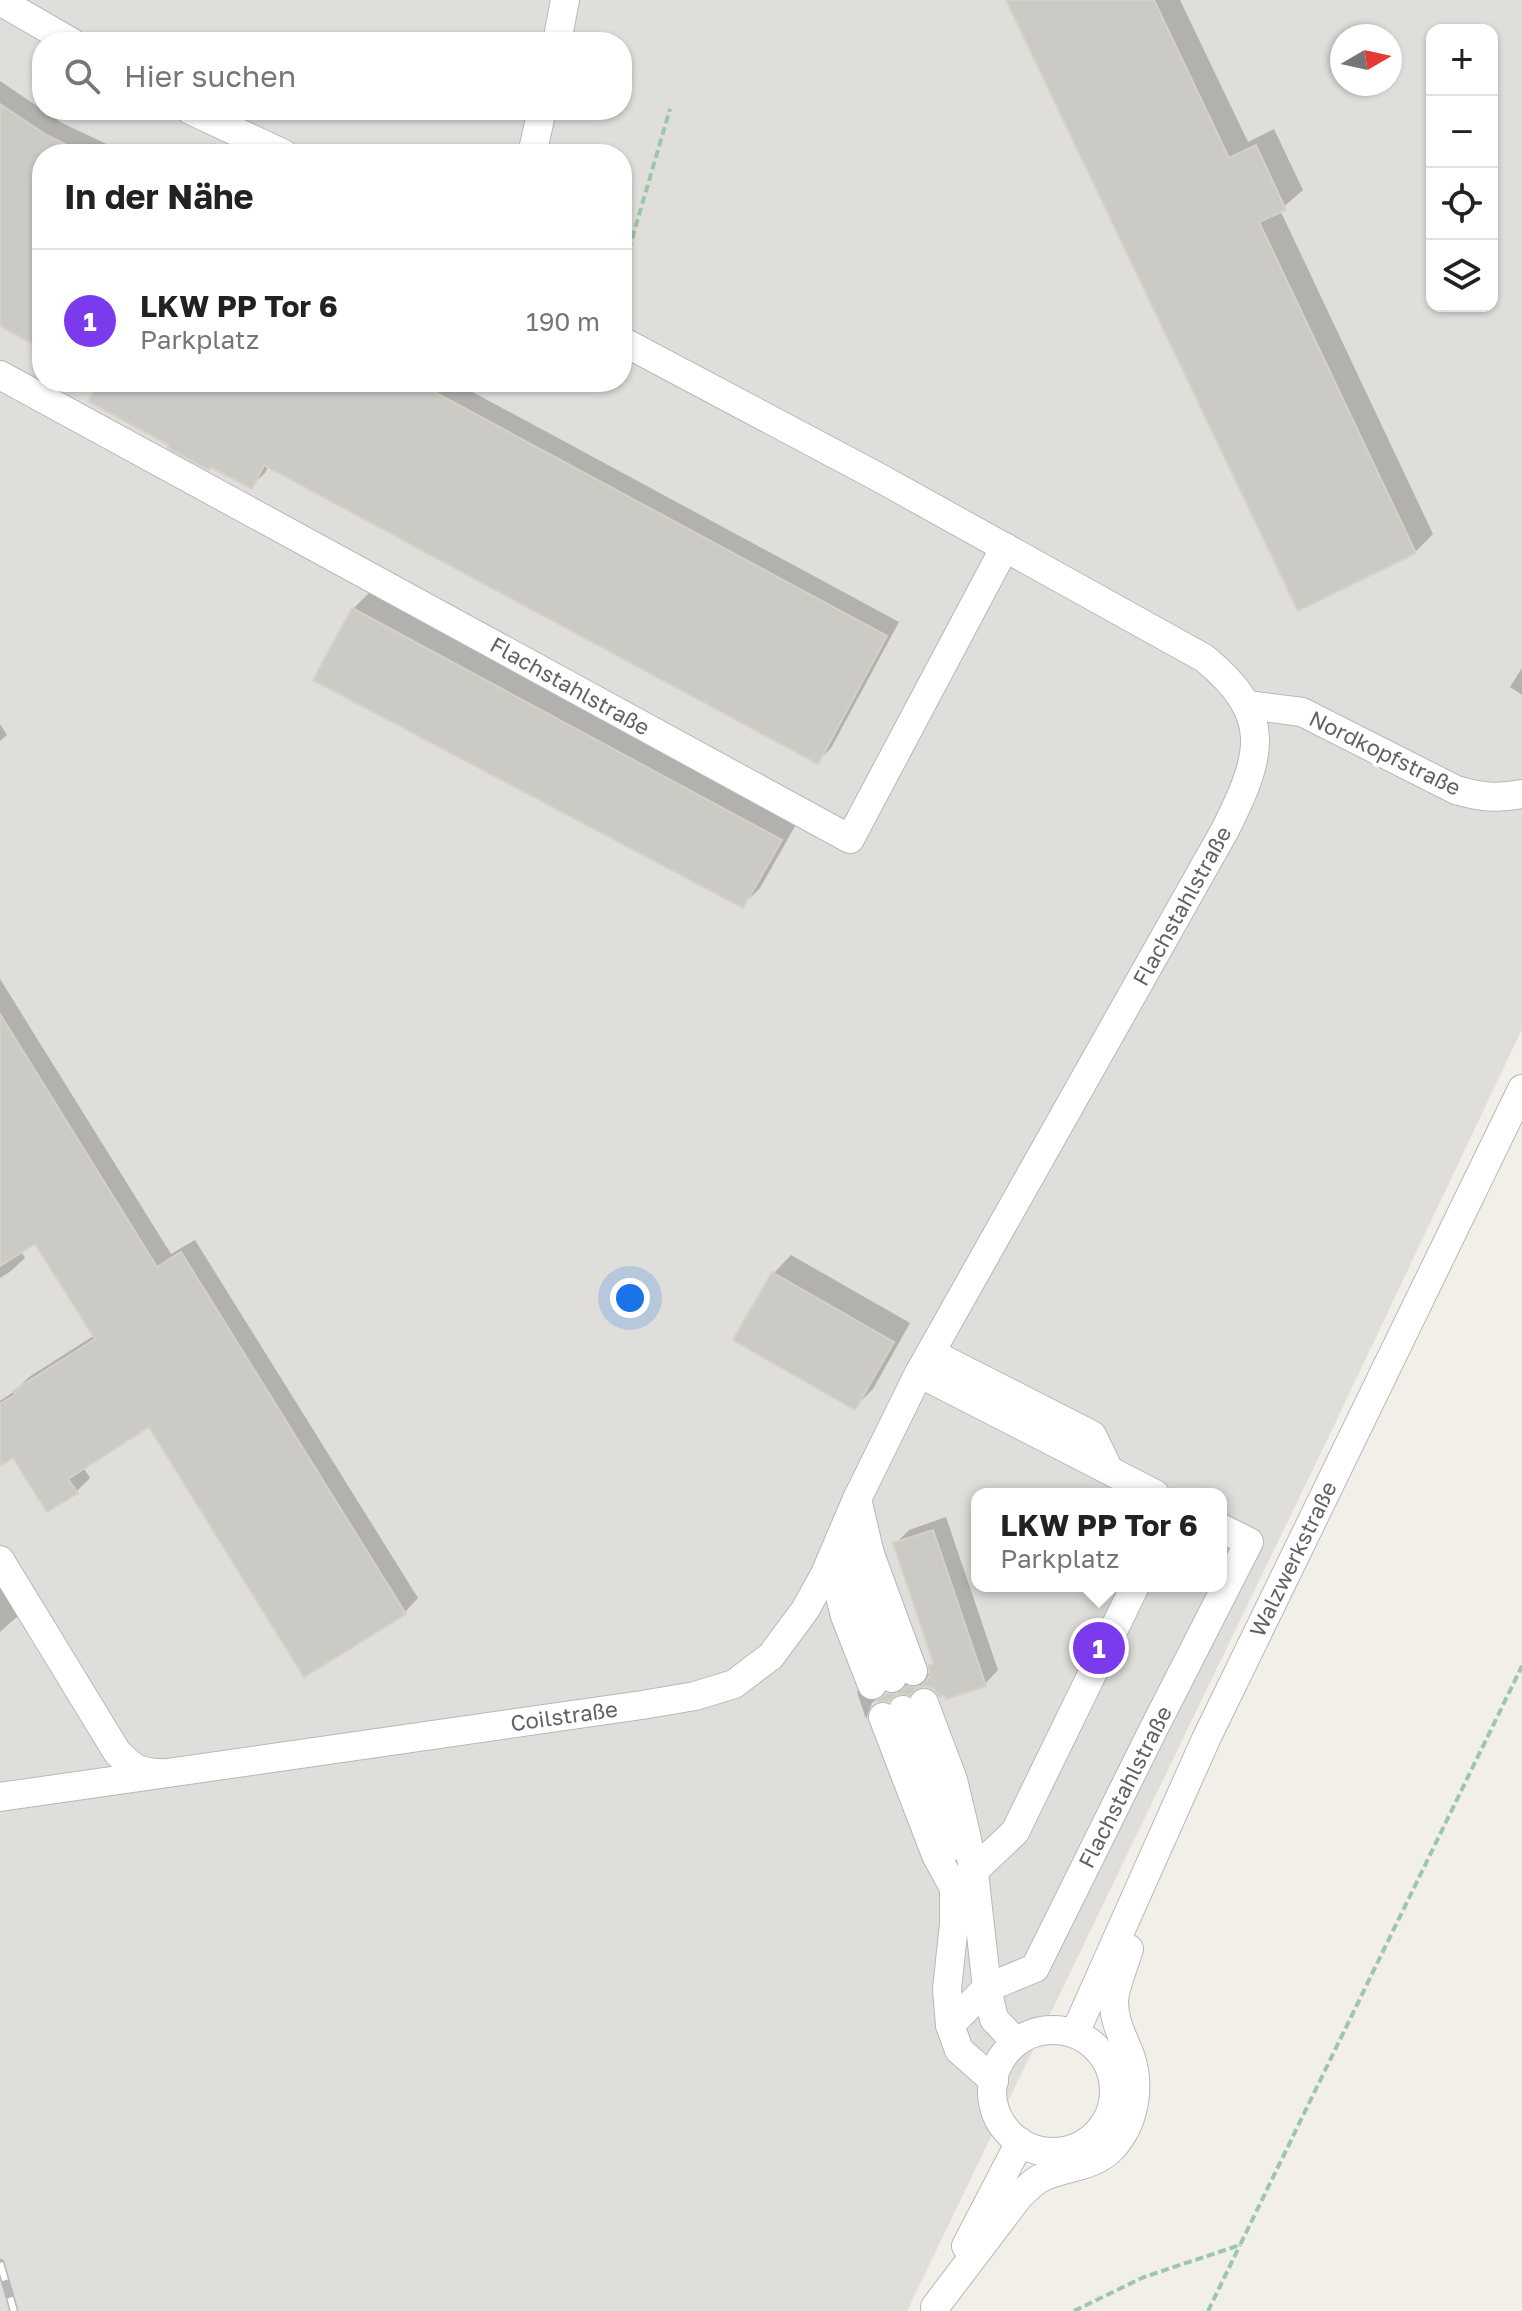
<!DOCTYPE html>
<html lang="de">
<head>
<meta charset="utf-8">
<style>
	:root { --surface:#fff; --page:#f2f2f2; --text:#222; --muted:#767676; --line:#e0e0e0; --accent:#7c3aed }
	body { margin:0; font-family:"Golos Text",sans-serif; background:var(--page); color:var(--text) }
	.controls { position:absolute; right:24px; top:24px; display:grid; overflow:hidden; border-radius:16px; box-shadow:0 2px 6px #0004 }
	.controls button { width:72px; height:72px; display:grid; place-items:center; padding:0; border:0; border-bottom:2px solid var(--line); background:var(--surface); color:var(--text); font:40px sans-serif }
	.compass { position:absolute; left:1330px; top:24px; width:72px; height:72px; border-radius:50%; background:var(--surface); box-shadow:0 2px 6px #0004; rotate:81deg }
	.you { position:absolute; left:630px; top:1298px; width:28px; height:28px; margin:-20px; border:6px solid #fff; border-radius:50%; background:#1a73e8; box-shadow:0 0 0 12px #1a73e833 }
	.badge { display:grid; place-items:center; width:52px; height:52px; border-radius:50%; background:var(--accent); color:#fff; font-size:26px; font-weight:700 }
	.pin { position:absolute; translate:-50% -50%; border:4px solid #fff; box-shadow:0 2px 8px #0006 }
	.popup { position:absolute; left:971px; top:1488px; width:256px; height:104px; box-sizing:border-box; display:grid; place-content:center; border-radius:16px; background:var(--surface); filter:drop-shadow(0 2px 6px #0005); font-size:26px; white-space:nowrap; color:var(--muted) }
	.popup b { font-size:30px; color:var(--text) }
	.popup::after { content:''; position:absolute; left:50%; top:100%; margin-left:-16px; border:16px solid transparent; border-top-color:var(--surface) }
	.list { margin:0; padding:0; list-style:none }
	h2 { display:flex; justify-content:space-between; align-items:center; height:104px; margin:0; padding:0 32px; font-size:34px }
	h2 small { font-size:26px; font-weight:400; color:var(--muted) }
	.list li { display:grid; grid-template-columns:52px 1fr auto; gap:24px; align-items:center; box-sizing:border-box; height:144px; padding:0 32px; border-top:2px solid var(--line) }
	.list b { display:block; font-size:30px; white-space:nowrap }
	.list p { margin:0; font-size:26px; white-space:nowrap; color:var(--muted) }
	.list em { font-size:26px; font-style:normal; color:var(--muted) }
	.icon { flex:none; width:44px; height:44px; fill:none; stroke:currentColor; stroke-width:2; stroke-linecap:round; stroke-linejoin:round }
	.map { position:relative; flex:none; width:1522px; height:2311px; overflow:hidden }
	.search { position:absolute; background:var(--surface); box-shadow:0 2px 6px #0004; left:32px; top:32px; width:600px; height:88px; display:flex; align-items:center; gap:20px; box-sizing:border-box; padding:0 28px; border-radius:32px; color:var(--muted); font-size:30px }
	.panel { position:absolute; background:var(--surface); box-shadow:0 2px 6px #0004; left:32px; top:144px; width:600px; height:248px; border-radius:32px }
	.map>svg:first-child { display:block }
	.industrial { fill:#e0deda; fill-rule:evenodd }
	.shadow { fill:#0003 }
	.building { fill:#cccac5; stroke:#d6d1c6; stroke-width:2 }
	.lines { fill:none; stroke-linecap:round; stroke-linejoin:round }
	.minor-casing { stroke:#b5b8bc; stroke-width:30 }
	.path { stroke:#9cc7a9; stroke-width:4; stroke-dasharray:8 4; stroke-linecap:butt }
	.minor { stroke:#fff; stroke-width:28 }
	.rail-casing { stroke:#b6b7b8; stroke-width:9 }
	.rail { stroke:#fff; stroke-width:6; stroke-dasharray:18; stroke-linecap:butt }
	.labels { text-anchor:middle; stroke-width:8; stroke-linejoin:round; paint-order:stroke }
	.street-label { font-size:22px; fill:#5f6368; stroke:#fff }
</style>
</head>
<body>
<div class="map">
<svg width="1522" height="2311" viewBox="0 0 1522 2311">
	<rect width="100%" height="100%" fill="#f1efe8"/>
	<path class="industrial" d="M0,0H1522V1029L1341,1411L907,2311H0ZM1432,30H1492V306H1432ZM1342,36H1390V84H1342ZM42,42H622V110H42ZM42,154H622V382H42ZM977,1494H1221V1586H977Z"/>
	<g class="shadow">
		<path d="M1008,0H1180L1248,142L1274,129L1303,190L1280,210L1433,534L1415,552Z"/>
		<path d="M0,81L62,123L128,154H42V347L0,324Z"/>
		<path d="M101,382H454L899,622L831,748L818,761L269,465L265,473L251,486Z"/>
		<path d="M371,591L798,821L760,888L742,906L353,609Z"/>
		<path d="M1522,668V695L1510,687Z"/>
		<path d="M0,724L7,735L0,741Z"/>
		<path d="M0,979L171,1254L195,1240L418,1598L405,1612L150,1424L83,1467L90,1478L76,1492L14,1455L0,1464V1401L15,1391L29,1377L95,1335L36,1241L21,1251L25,1258L11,1271L0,1278Z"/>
		<path d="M791,1255L910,1323L873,1389L855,1407L774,1273Z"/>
		<path d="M946,1517L998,1670L985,1684L935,1688L926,1684L916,1686L909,1693L896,1692L888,1699H877L872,1703L866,1719L857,1692L860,1688L866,1695L875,1699L883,1698L894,1688L922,1673L931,1674V1666L935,1662L895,1544L909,1530Z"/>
		<path d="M0,1584L19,1615L0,1632Z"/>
	</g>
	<g class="building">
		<path d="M1006,0H1154L1229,158L1256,145L1286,210L1259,222L1416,553L1298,611Z"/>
		<path d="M0,104L48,136L86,154H42V349L0,326Z"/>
		<path d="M99,382H416L887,636L818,764L264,465L252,489L211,467L209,470L168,448L169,445L88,401Z"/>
		<path d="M352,608L782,840L743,908L313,680Z"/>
		<path d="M0,1014L157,1267L181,1252L406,1614L304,1677L149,1427L68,1479L78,1493L47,1512L13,1458L0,1466V1404L16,1394L13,1391L95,1339L35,1244L0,1266Z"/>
		<path d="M772,1272L894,1342L855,1410L733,1340Z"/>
		<path d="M933,1530L986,1686L946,1699L945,1695L940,1697L934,1689L926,1686L919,1687L910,1695L898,1694L889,1701H878L886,1694H899L906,1686L920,1687L926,1681L930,1675L929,1665L934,1664L893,1543Z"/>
	</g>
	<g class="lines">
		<defs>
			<g id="minor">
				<path d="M0,1L71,42"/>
				<path d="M557,42L565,0"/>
				<path d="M190,110L284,154"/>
				<path d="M532,154L542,110"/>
				<path d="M0,375L850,839L1005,547"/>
				<path d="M1247,705L1302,712L1456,790C1480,797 1498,799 1522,794"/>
				<path d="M931,1353L1092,1435L1108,1468"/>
				<path d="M919,1373L1155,1494"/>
				<path d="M857,1499L870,1554L913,1671"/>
				<path d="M840,1538L892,1678"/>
				<path d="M0,1560L117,1752C132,1767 138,1773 160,1773"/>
				<path d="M831,1560L845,1616L872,1685"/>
				<path d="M924,1703L953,1780L965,1830L974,1873L987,1988L994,2019L1016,2042"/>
				<path d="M903,1710L948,1832L950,1847"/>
				<path d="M883,1717L936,1855L954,1888V1924L947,1989L950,2025L959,2050L994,2081"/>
				<path d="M0,1797L642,1705L695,1696L734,1684L771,1656L805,1610L825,1574L857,1499L919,1373L1225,830C1262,756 1275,716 1204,658L878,477L622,341"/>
				<path d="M964,1880L1015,1832L1135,1586"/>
				<path d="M950,2025L987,1988L1035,1968L1154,1728L1249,1542L1221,1528"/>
				<circle cx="1053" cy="2091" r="61"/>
				<path d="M1075,2033L1206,1739L1522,1089"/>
				<path d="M966,2246L1020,2142"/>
				<path d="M935,2307L1020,2195C1026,2190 1032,2183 1039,2179C1062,2166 1092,2169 1112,2148C1135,2123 1141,2086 1130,2055C1123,2037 1114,2022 1114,2002C1114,1988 1125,1963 1129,1949"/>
			</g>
		</defs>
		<use href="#minor" class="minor-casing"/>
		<g class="path">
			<path d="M622,273L670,109"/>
			<path d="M1074,2311L1144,2277L1240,2245L1522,1666"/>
			<path d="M1208,2311L1240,2245"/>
		</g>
		<use href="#minor" class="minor"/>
		<defs>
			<path id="rail" d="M0,2263L14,2311"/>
		</defs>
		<use href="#rail" class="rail-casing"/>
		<use href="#rail" class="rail"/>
	</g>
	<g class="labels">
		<g class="street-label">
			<text transform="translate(570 686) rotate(29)" y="8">Flachstahlstraße</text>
			<text transform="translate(1385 753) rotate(26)" y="8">Nordkopfstraße</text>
			<text transform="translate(1182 906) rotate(-61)" y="8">Flachstahlstraße</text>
			<text transform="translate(1293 1559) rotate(-64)" y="8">Walzwerkstraße</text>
			<text transform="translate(564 1716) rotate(-8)" y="8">Coilstraße</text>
			<text transform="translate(1125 1787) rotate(-63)" y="8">Flachstahlstraße</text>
		</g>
	</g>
</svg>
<div class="controls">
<button>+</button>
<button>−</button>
<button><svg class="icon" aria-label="locate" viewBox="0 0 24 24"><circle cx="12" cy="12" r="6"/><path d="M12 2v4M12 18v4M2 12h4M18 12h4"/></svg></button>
<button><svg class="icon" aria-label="layers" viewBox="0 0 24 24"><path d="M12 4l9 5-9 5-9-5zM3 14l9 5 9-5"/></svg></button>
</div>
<svg class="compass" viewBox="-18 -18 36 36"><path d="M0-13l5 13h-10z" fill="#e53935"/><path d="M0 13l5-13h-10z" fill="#767676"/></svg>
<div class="you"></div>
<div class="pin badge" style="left:1099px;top:1648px">1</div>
<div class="popup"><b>LKW PP Tor 6</b>Parkplatz</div>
<div class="search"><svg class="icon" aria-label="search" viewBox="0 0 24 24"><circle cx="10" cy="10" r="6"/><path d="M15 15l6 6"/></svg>Hier suchen</div>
<section class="panel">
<h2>In der Nähe<small></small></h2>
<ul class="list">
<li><span class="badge">1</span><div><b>LKW PP Tor 6</b><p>Parkplatz</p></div><em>190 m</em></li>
</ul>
</section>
</div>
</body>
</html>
